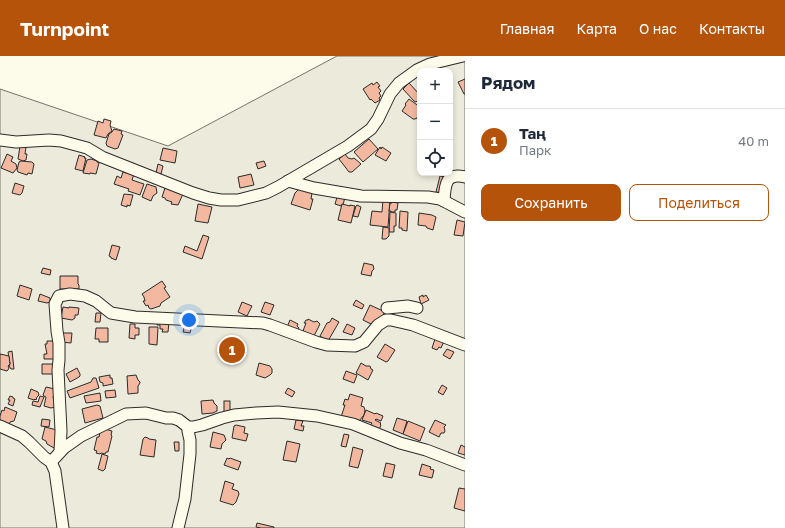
<!DOCTYPE html>
<html lang="ru">
<head>
<meta charset="utf-8">
<style>
	:root { --surface:#fff; --page:#f2f2f3; --text:#1f2937; --muted:#747a83; --line:#e0e1e3; --accent:#b45309 }
	body { margin:0; font-family:"Golos Text",sans-serif; background:var(--page); color:var(--text) }
	.controls { position:absolute; right:12px; top:12px; display:grid; overflow:hidden; border-radius:8px; box-shadow:0 2px 6px #0003 }
	.controls button { width:36px; height:36px; display:grid; place-items:center; padding:0; border:0; border-bottom:1px solid var(--line); background:var(--surface); color:var(--text); font:20px sans-serif }
	.you { position:absolute; left:189px; top:264px; width:14px; height:14px; margin:-10px; border:3px solid #fff; border-radius:50%; background:#1a73e8; box-shadow:0 0 0 6px #1a73e833 }
	.badge { display:grid; place-items:center; width:26px; height:26px; border-radius:50%; background:var(--accent); color:#fff; font-size:13px; font-weight:700 }
	.pin { position:absolute; translate:-50% -50%; border:2px solid #fff; box-shadow:0 1px 4px #0006 }
	.list { margin:0; padding:0; list-style:none }
	h2 { display:flex; justify-content:space-between; align-items:center; height:52px; margin:0; padding:0 16px; font-size:17px }
	h2 small { font-size:13px; font-weight:400; color:var(--muted) }
	.list li { display:grid; grid-template-columns:26px 1fr auto; gap:12px; align-items:center; box-sizing:border-box; height:64px; padding:0 16px; border-top:1px solid var(--line) }
	.list b { display:block; font-size:15px; white-space:nowrap }
	.list p { margin:0; font-size:13px; white-space:nowrap; color:var(--muted) }
	.list em { font-size:13px; font-style:normal; color:var(--muted) }
	.actions { display:flex; gap:8px; padding:12px 16px }
	.actions a { flex:1; padding:9px 0; border:1px solid var(--accent); border-radius:8px; text-align:center; font-size:14px; color:var(--accent) }
	.actions .main { background:var(--accent); color:#fff }
	.icon { flex:none; width:22px; height:22px; fill:none; stroke:currentColor; stroke-width:2; stroke-linecap:round; stroke-linejoin:round }
	.map { position:relative; flex:none; width:465px; height:472px; overflow:hidden }
	header { display:flex; align-items:center; gap:24px; box-sizing:border-box; height:56px; padding:0 20px; background:var(--accent); color:#fff }
	header strong { font-size:19px }
	nav { display:flex; gap:22px; margin-inline-start:auto; font-size:14px }
	main { display:flex }
	aside { flex:1; background:var(--surface) }
	.map>svg:first-child { display:block }
	.green { fill:#ecebdb; stroke:#74746e; fill-rule:evenodd }
	.building { fill:#f2b8a0; stroke:#2b2b2b }
	.lines { fill:none; stroke-linecap:round; stroke-linejoin:round }
	.minor-casing { stroke:#2b2b2b; stroke-width:13 }
	.minor { stroke:#fdfbea; stroke-width:11 }
</style>
</head>
<body>
<header>
<strong>Turnpoint</strong>
<nav><a>Главная</a><a>Карта</a><a>О нас</a><a>Контакты</a></nav>
</header>
<main>
<div class="map">
<svg width="465" height="472" viewBox="0 0 465 472">
	<rect width="100%" height="100%" fill="#fdfbea"/>
	<path class="green" d="M337,0H465V472H0V33L168,90ZM420,15H450V117H420Z"/>
	<g class="building">
		<path d="M465,23V38H464L458,26Z"/>
		<path d="M377,26L380,30L378,31L381,35L379,37L381,40L379,42L380,44L375,47L371,43L370,44L363,33L372,27L373,29Z"/>
		<path d="M409,27L420,39V42L416,46L414,45L403,33Z"/>
		<path d="M409,43L420,51L417,54L419,56L417,62L415,63H413L402,55L406,49L405,48Z"/>
		<path d="M104,63L111,65L110,69L112,75L108,78L106,82L94,79L98,65L103,67Z"/>
		<path d="M114,73L122,75L121,78L123,79L118,92L115,93L107,90L106,87L109,78L112,76Z"/>
		<path d="M369,83L378,93L363,106L354,96Z"/>
		<path d="M20,90L26,91L25,98H27L26,104L23,105L18,103Z"/>
		<path d="M380,91L381,93L382,91L391,97L386,105L375,99Z"/>
		<path d="M163,92L177,95L175,107L160,104Z"/>
		<path d="M7,98L13,101L11,105L16,108L17,112L13,117L1,112Z"/>
		<path d="M345,98L348,102L352,103L354,102L361,108L352,116H349L339,103Z"/>
		<path d="M79,99L85,101L84,102H86L83,115L75,113Z"/>
		<path d="M91,103L97,105V106L99,107L96,118L90,117V118L83,117L87,104Z"/>
		<path d="M21,105L32,106L34,108L32,118L28,117L27,119L18,116L17,114L19,106Z"/>
		<path d="M264,105L266,110L258,113L256,107Z"/>
		<path d="M158,108L163,110L161,118L156,117Z"/>
		<path d="M126,115L134,118L132,124L144,128L140,139L128,135L129,133L114,128L117,120L121,122L123,116L126,117Z"/>
		<path d="M251,118L254,129L240,132L238,121Z"/>
		<path d="M440,120L445,121L441,137L436,136Z"/>
		<path d="M15,127L24,130L22,137L20,139L12,137Z"/>
		<path d="M147,128L156,131L157,137L153,140L151,145L142,141Z"/>
		<path d="M166,129L183,138L178,149L171,148L172,146L166,144L165,142L162,141Z"/>
		<path d="M299,133L312,137L311,143H313L310,154L291,148L295,137Z"/>
		<path d="M124,138L133,139L130,150L127,149V151L121,149Z"/>
		<path d="M338,138L345,141L343,149L342,148L341,150L335,148Z"/>
		<path d="M383,143L390,144L388,171L370,169L372,155L382,156Z"/>
		<path d="M392,146L398,147L397,154H395V156H391V155H389L390,147H392Z"/>
		<path d="M198,148L212,151L208,167L195,165Z"/>
		<path d="M342,148L350,150V149L355,150L351,167L338,164Z"/>
		<path d="M357,149L361,151L358,161L353,160L356,150Z"/>
		<path d="M400,155L408,156L407,175L402,174V172H399Z"/>
		<path d="M390,156L396,157V170H394V176H389Z"/>
		<path d="M419,157L432,159L436,161L433,174L427,172L426,170L418,169Z"/>
		<path d="M457,164L465,166L463,180L454,179Z"/>
		<path d="M383,171L389,172V180L386,183H382Z"/>
		<path d="M203,179L209,181L202,203L183,196L185,190L197,195Z"/>
		<path d="M112,189L120,191L116,204L111,202V201L109,200Z"/>
		<path d="M364,207L373,209L374,213L372,215L371,220L361,218Z"/>
		<path d="M43,212L51,214L50,219L41,217Z"/>
		<path d="M60,220H78V228L79,229V233H60Z"/>
		<path d="M162,225L166,231L164,232L170,241L161,247L160,250L151,253L149,252L148,249L146,250L143,245H145L144,241L142,238Z"/>
		<path d="M20,229L32,233L29,244L17,240Z"/>
		<path d="M40,238L50,242V246L47,247L38,245Z"/>
		<path d="M423,239V241L426,239L429,244L421,248L419,241Z"/>
		<path d="M356,244L364,249L362,253L353,249Z"/>
		<path d="M242,246L252,250L247,260L238,256Z"/>
		<path d="M265,246L274,249L270,259L261,256Z"/>
		<path d="M370,249L383,255L384,258L373,269L363,264Z"/>
		<path d="M63,251L69,252V251L79,252L78,259H75V262L72,264L61,262Z"/>
		<path d="M96,257H101L100,266H95Z"/>
		<path d="M332,262L339,266L328,285L320,280L327,267L330,266Z"/>
		<path d="M308,263L314,266L317,265L320,268L314,280L303,275L306,267H304L306,264H308Z"/>
		<path d="M290,264L298,268L297,270L299,272L297,276L287,271Z"/>
		<path d="M157,266H169L168,276H162L163,273H160V269H157Z"/>
		<path d="M130,268H135V272H139V279H135V283L129,282Z"/>
		<path d="M185,268L192,269L190,277L183,276Z"/>
		<path d="M347,268L355,272L352,279L343,276Z"/>
		<path d="M149,271H158L157,289L149,288Z"/>
		<path d="M96,272H108V286H99V283H95Z"/>
		<path d="M62,277H72L71,287L61,286Z"/>
		<path d="M436,280L444,285L441,292L439,291L437,294L432,292Z"/>
		<path d="M47,285H56L57,303H44V298H47L45,288H47Z"/>
		<path d="M385,288L395,294L388,305L386,306L377,301Z"/>
		<path d="M447,293L454,296L450,303L443,299Z"/>
		<path d="M12,295L14,313H11L9,310L10,308L8,296Z"/>
		<path d="M0,298L9,300L10,308L8,310L9,312L8,314L7,315L0,313Z"/>
		<path d="M259,307L270,310L272,313V317L270,319L265,322L256,319Z"/>
		<path d="M361,307L366,310H370L371,313L373,314L368,324L356,317Z"/>
		<path d="M42,308H52L56,313L53,318H42Z"/>
		<path d="M77,312L80,318V320L79,321L70,326L66,318Z"/>
		<path d="M346,315L357,319L354,327L343,323Z"/>
		<path d="M110,319V322H112L113,328L103,330V327L100,326L99,321Z"/>
		<path d="M136,319L138,324L140,326V327L138,330V337L128,338L127,320Z"/>
		<path d="M93,322H96L99,332L70,342L67,335L91,326Z"/>
		<path d="M442,329L447,332L443,339L438,336Z"/>
		<path d="M46,331L55,333L53,342H55V351L51,352L44,350L46,341L44,340L43,339Z"/>
		<path d="M288,332L295,336L292,341L285,337Z"/>
		<path d="M31,333L38,336L39,339L37,341L36,344L35,343L34,344L28,342Z"/>
		<path d="M115,334L116,341L106,342L105,335Z"/>
		<path d="M100,337L101,345L86,347L84,340Z"/>
		<path d="M350,338L363,342L361,350L364,351L365,354L364,359L359,365L341,361L345,349H343L345,343L348,344Z"/>
		<path d="M10,340L13,341V342L15,343L13,350L8,348L10,344H8Z"/>
		<path d="M40,340L44,341L40,351L32,349L33,345L38,346Z"/>
		<path d="M213,344L214,347L217,350V355L213,357L202,358L201,345Z"/>
		<rect x="224" y="345" width="6" height="13"/>
		<path d="M97,349L100,350L103,362L85,367L82,353Z"/>
		<path d="M5,351L17,356L14,365L10,366L9,369L4,367L5,366L0,364V360L2,354L4,355Z"/>
		<path d="M366,354L375,358L376,357L383,360L381,365L376,363L375,364L381,367L380,368L381,369L379,374L370,370L372,367L362,364Z"/>
		<path d="M397,362L407,365L403,378L393,374Z"/>
		<path d="M42,363L50,364L49,371L41,370Z"/>
		<path d="M296,364L303,365L301,370H304L303,375L294,373Z"/>
		<path d="M435,364L446,369L444,371L445,375L444,377H441L439,381L429,376Z"/>
		<path d="M408,365L425,372L420,385L403,378Z"/>
		<path d="M236,369L245,371L244,377L248,378L246,385L232,382L234,370Z"/>
		<path d="M45,371L57,374V385L54,392L47,388L46,385L42,383Z"/>
		<path d="M105,373L112,375L111,379L112,380L108,396H106L105,398L101,397L100,398L96,397L97,395L94,394L97,381H99L100,376Z"/>
		<path d="M213,376L224,379L226,384L222,388L221,393L210,391Z"/>
		<path d="M344,378L349,379L346,391L341,390Z"/>
		<path d="M145,381L148,382L149,383L156,384L154,401L140,399L143,383Z"/>
		<path d="M287,385L300,388L296,406L283,404Z"/>
		<path d="M174,386H179V395H175Z"/>
		<path d="M461,389L465,391V399L458,397Z"/>
		<path d="M353,391L363,394L358,412L349,410Z"/>
		<path d="M102,398L108,400L105,413L103,415L98,413Z"/>
		<path d="M227,402L229,403L230,402L241,406L238,414L224,409Z"/>
		<path d="M386,407L395,409L392,422L383,420Z"/>
		<path d="M422,408L431,411L430,413L434,414L432,422L419,419Z"/>
		<path d="M225,425L234,428L232,433L238,435L239,438L236,446L233,449L220,445Z"/>
		<path d="M459,432L465,433V455L454,452Z"/>
		<path d="M257,467L274,471V472H261L256,471Z"/>
	</g>
	<g class="lines">
		<defs>
			<g id="minor">
				<path d="M0,84L16,86L49,84L61,85L87,92L102,101L193,137L209,142L221,144H238L266,137L278,131L348,90L371,73L378,63L390,38L399,27L417,14L430,8L463,0"/>
				<path d="M288,125L314,132L361,140L428,141L440,143L465,156"/>
				<path d="M444,145C445,130 445,116 465,121"/>
				<path d="M387,252L408,250L417,252"/>
				<path d="M0,370L22,380L29,386L44,401L51,406L55,415L63,472"/>
				<path d="M60,396L61,375L58,314L59,304V287L57,275L55,248L59,240L70,238L85,240L96,245L111,257L135,261L263,267L270,269L316,286L327,289L355,290L364,286L378,269L386,264H391L413,269L465,289"/>
				<path d="M51,406L64,392L81,380L126,358L146,357L166,362H173L179,364L188,371H193L202,369L222,362L234,359L256,357L278,356L317,360L353,368L400,387L426,394L465,409"/>
				<path d="M178,472L185,443L190,398V384L188,375V371"/>
			</g>
		</defs>
		<use href="#minor" class="minor-casing"/>
		<use href="#minor" class="minor"/>
	</g>
</svg>
<div class="controls">
<button>+</button>
<button>−</button>
<button><svg class="icon" aria-label="locate" viewBox="0 0 24 24"><circle cx="12" cy="12" r="6"/><path d="M12 2v4M12 18v4M2 12h4M18 12h4"/></svg></button>
</div>
<div class="you"></div>
<div class="pin badge" style="left:232px;top:294px">1</div>
</div>
<aside>
<h2>Рядом<small></small></h2>
<ul class="list">
<li><span class="badge">1</span><div><b>Таң</b><p>Парк</p></div><em>40 m</em></li>
</ul>
<div class="actions"><a class="main">Сохранить</a><a>Поделиться</a></div>
</aside>
</main>
</body>
</html>
